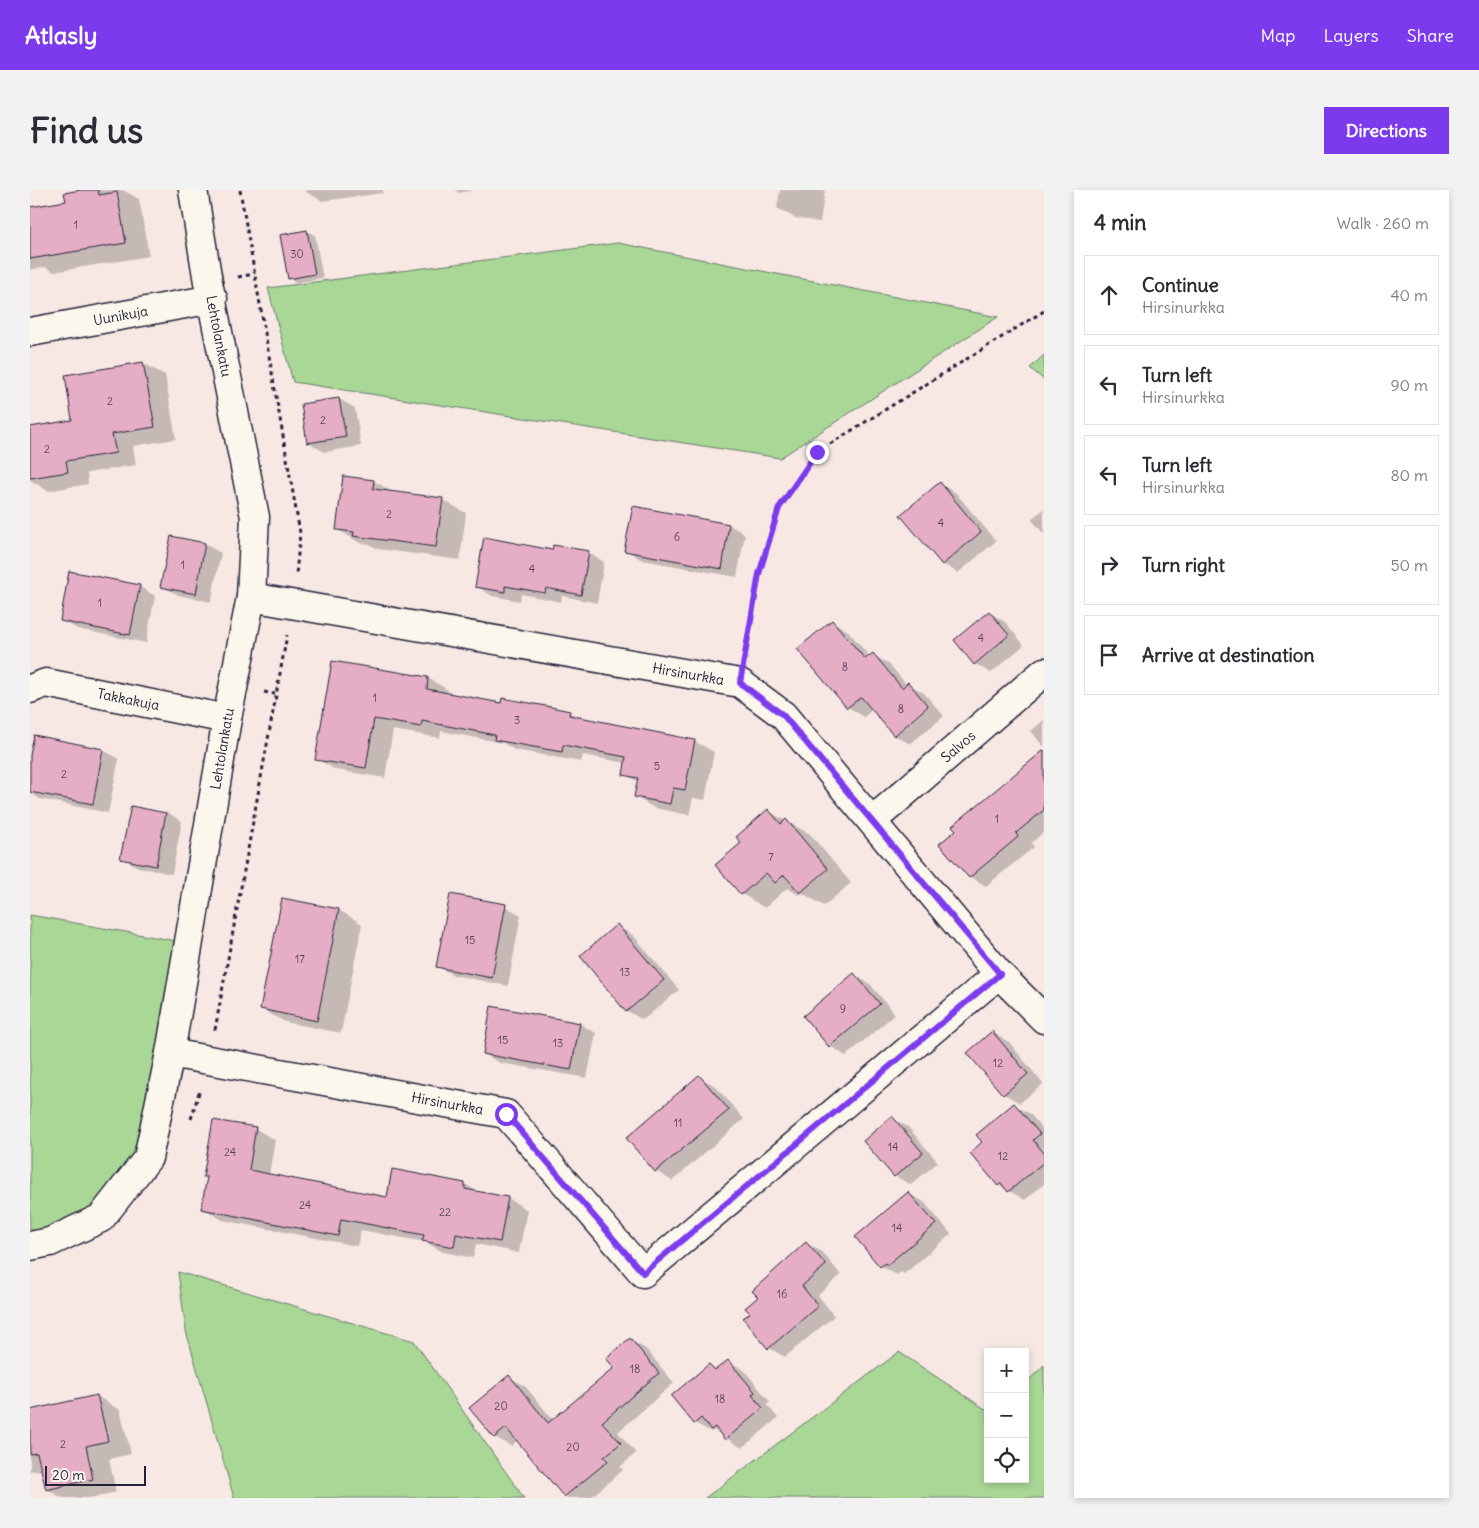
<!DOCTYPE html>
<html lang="en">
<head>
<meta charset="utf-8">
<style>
	:root { --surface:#fff; --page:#f2f2f3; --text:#2b2b33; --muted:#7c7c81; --line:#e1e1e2; --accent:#7c3aed }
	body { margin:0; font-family:Delius,sans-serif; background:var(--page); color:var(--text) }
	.controls { position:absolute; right:15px; bottom:15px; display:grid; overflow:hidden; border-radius:0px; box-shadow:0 2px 8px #0003 }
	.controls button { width:45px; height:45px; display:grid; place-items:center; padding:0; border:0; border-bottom:1px solid var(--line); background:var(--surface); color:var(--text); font:25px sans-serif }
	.scale { position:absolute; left:15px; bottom:12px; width:101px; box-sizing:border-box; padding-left:5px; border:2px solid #22223b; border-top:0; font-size:14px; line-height:18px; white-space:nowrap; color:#22223b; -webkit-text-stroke:4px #fbf7ec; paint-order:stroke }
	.stop { position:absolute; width:15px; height:15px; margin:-11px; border:4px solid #7c3aed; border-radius:50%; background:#fff }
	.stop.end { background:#7c3aed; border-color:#fff; box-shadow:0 1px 5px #0008 }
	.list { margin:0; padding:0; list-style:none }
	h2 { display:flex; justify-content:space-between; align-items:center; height:65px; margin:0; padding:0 20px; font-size:21px }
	h2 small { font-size:16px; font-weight:400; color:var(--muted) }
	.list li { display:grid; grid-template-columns:32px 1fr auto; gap:15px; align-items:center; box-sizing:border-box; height:80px; margin:0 10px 10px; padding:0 10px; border:1px solid var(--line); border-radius:0px }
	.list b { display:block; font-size:19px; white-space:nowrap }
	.list p { margin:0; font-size:16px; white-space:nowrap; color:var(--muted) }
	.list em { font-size:16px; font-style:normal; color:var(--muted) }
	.icon { flex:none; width:28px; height:28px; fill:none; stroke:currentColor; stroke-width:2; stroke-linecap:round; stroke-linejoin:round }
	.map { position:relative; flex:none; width:1014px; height:1308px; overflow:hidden; border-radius:0px }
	header { display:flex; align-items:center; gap:30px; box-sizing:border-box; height:70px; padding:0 25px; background:var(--accent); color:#fff }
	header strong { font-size:24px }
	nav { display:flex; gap:28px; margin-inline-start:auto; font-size:18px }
	.intro { display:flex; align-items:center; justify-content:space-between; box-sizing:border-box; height:120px; padding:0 30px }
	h1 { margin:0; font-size:35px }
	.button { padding:12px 22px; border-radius:0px; background:var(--accent); color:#fff; font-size:18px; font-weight:700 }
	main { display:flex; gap:30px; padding:0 30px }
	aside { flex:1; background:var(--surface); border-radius:0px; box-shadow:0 2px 8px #0003 }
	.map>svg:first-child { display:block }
	.green { fill:#a9d796; stroke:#667c68 }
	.shadow { fill:#0003 }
	.building { fill:#e6aec4; stroke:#22223b }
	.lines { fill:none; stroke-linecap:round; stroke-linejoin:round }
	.street-casing { stroke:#22223b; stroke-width:31 }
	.path { stroke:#22223b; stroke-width:3; stroke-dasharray:4 4; stroke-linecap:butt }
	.street { stroke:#fbf7ec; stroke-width:28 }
	.route { stroke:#7c3aed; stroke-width:6 }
	.labels { text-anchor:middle; stroke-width:4.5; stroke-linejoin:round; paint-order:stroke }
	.number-label { font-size:11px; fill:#53455d }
	.street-label { font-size:14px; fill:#22223b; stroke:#fbf7ec }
</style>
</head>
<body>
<header>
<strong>Atlasly</strong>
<nav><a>Map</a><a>Layers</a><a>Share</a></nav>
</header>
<div class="intro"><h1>Find us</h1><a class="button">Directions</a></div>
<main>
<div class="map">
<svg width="1014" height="1308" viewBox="0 0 1014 1308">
	<rect width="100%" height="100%" fill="#f7e8e4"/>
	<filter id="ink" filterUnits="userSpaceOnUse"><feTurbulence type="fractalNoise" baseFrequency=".02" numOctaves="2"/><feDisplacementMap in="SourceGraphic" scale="10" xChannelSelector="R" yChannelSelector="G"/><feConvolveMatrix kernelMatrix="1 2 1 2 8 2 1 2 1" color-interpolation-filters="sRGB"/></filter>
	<g filter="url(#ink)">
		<g class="green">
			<path d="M588,53L968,127L750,268L263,192L238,98Z"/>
			<path d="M1014,165V190L1000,178Z"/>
			<path d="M0,725L158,753L118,968L71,1028L0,1056Z"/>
			<path d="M148,1082L384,1151L494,1308H204L156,1141Z"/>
			<path d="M869,1162L958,1221V1289H995V1194L1014,1175V1308H675Z"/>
		</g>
		<g class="shadow">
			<path d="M58,0H93L109,9L119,66L24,82L15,77L0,80V18L37,12Z"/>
			<path d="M276,0H353V3L292,11L276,2Z"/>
			<path d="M425,0H444L429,3Z"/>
			<path d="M750,0H795L790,32L765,28L747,18Z"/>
			<path d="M277,41L285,45L293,88L266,93L259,88Z"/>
			<path d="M113,173L135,185L146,249L103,256L106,275L57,283L58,294L18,301L0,290V238L44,231L36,186Z"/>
			<path d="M309,209L325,218L331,256L294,262L278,252Z"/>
			<path d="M344,291L364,303L413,310L436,323L430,370L348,359L339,354L330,353L307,339Z"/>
			<path d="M910,294L926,303L966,351L928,383L913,374Z"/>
			<path d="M604,318L699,335L715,344L707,387L612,370L596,360Z"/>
			<path d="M1014,319V344L1001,329Z"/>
			<path d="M175,354L191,363L181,412L148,405L132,396Z"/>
			<path d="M523,361L558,362L574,372L567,413L532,406L531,412L491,404L490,411L462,406L446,396Z"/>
			<path d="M109,396L125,406L116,453L47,439L31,430Z"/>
			<path d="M959,422L975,432L994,455L961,483L945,474Z"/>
			<path d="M802,431L818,441L840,467L843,465L859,474L877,495L879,494L894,503L914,526L880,554L864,545L843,519L834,527L818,517L769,459Z"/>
			<path d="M303,473L398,488L418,500L417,504L472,514L539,522L552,529L664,551L684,562L675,610L663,608L659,625L624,618L605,607L608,592L594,584L596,573L553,565L551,572L485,560L473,553L411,541L410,548L363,540L355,588L306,580L287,569Z"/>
			<path d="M1014,530V557L1001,541Z"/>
			<path d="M5,547L73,560L89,569L78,623L10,609L0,603V571Z"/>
			<path d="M1014,561V642L1001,653L1004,657L956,696L940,687Z"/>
			<path d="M738,621L780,644L821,693L794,716L772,703L769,705L757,698L735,718L712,704V653Z"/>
			<path d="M136,622L152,631L142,684L108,677L92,668L100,628Z"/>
			<path d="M253,709L309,720L332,734L311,843L255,832L231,819Z"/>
			<path d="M475,716L491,725L478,796L423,785L407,776Z"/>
			<path d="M587,736L603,745L649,800L613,830L597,821Z"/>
			<path d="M824,785L840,794L865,824L816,866L800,856L774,826Z"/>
			<path d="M550,834L566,843L557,888L470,873L454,864Z"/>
			<path d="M963,843L979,852L1013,894L990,913L974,904Z"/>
			<path d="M670,887L685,896L714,929L642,991L626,981Z"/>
			<path d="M984,915L1000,924L1014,940V994L995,1010L969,995Z"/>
			<path d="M862,928L878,937L908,972L881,995L865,986Z"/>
			<path d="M184,931L226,939L245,950L239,985L358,1009L435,994L451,1004L478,1008L497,1020L489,1063L446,1054L443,1068L413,1062L395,1052L331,1040L327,1056L192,1030L173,1018L178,988L175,986Z"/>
			<path d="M878,1003L894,1012L921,1044L874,1084L871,1082L867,1085L851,1076Z"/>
			<path d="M776,1053L792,1062L811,1085L788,1105L804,1126L755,1167L739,1158L721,1123L730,1108Z"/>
			<path d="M600,1150L616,1159L644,1193L588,1242L606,1263L590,1277L593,1280L560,1308H538L488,1250L481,1256L465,1247L479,1187L495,1196L524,1231L586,1178Z"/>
			<path d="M698,1171L714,1180L740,1212L737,1215L748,1228L712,1258L684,1240L681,1242L665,1233L643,1206L679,1175L688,1180Z"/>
			<path d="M67,1206L90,1220L101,1264L79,1269L86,1302L60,1308H32L17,1299L12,1280L0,1281V1222Z"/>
		</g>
		<g class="building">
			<path d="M50,0H68L69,5L87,2L96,53L0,69V17L36,11L34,3Z"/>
			<path d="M277,40L285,84L258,89L250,45Z"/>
			<path d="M113,172L125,237L82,244L86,263L36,271L38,282L0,288V237L42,230L35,185Z"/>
			<path d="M309,208L316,247L277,253L271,214Z"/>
			<path d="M313,286L344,290L343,299L413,308L406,357L323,346L324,342L306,340Z"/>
			<path d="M910,292L951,342L912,375L870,325Z"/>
			<path d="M603,316L699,334L692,379L594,361Z"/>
			<path d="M141,346L175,353L166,404L130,397Z"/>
			<path d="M454,347L522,360L523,355L559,361L551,405L516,398L515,403L475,396V402L445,397Z"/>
			<path d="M39,381L110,395L100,445L30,431Z"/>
			<path d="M959,421L979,445L944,475L924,450Z"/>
			<path d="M802,430L835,469L843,463L872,498L878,492L898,516L864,546L831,507L817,518L767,459Z"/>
			<path d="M302,471L398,487L397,499L471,513L472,508L516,516L540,521L539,525L665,550L655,600L643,598L640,614L604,607L608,588L593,585L596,567L533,555L532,562L464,550L465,545L392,531L391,537L344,529L336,578L285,570Z"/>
			<path d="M4,545L73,559L63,614L0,602V565Z"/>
			<path d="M1014,560V620L986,643L988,647L939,688L909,654L926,640L922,636Z"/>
			<path d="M101,616L136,623L126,676L90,669Z"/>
			<path d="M738,619L751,634L756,629L798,679L770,703L754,685L745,693L736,683L711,705L685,675L711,653L706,647Z"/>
			<path d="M420,704L476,714L462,788L406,777Z"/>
			<path d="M252,708L309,719L287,831L230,819Z"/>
			<path d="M587,734L634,790L596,822L550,766Z"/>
			<path d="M824,783L850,814L799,857L773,826Z"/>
			<path d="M461,816L550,833L541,880L453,864Z"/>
			<path d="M962,841L998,884L973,905L937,863Z"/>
			<path d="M669,885L699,920L625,982L596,948Z"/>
			<path d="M984,913L1010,944L1003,950L1014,963V972L978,1002L971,993L968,996L940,963L952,952L946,945Z"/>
			<path d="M862,926L893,963L864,987L833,951Z"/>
			<path d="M183,930L226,937L219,980L357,1007L362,979L435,993V999L478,1007L470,1052L426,1044L424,1057L392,1051L394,1045L311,1029L308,1046L171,1019L177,987H173Z"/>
			<path d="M878,1002L906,1034L857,1075L855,1073L850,1077L825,1047Z"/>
			<path d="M776,1052L796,1075L772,1096L788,1116L738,1159L713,1128L720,1123L715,1118L728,1107L722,1101Z"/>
			<path d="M600,1148L629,1183L572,1232L591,1253L574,1267L578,1271L534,1307L476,1238L464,1248L439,1218L479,1185L518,1233L584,1178L576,1168Z"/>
			<path d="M698,1170L725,1202L722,1205L733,1218L695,1250L685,1237L681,1240L671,1228L664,1234L641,1206L679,1174L685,1180Z"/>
			<path d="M67,1205L78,1251L56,1256L63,1289L16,1300L7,1263L0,1264V1220Z"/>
		</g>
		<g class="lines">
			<defs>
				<g id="street">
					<path id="s1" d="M0,142L183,109"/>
					<path id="s2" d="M221,407L710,493L753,525L969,784L1014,829"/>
					<path id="s3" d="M0,499L16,493L197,529"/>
					<path id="s4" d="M842,631L1014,482"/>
					<path id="s5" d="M140,863L476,924L613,1083L969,784"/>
					<path id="s6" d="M0,1056L20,1052L71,1028L118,968L140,863L197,529L221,407L225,327L178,92L163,0"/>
				</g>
			</defs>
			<use href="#street" class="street-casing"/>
			<g class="path">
				<path d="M210,0L270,343L266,385"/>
				<path d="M208,87L224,84"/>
				<path d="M715,463L729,384L749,318L787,262L1014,121"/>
				<path d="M234,502L245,504"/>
				<path d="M185,840L257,445"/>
				<path d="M161,929L170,899"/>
			</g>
			<use href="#street" class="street"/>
		</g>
	</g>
	<g class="lines" filter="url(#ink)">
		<path class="route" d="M476,924L613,1083L970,784L753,525L710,493L729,384L749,318L787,262"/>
	</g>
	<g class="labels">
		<g class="number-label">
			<text x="46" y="39">1</text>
			<text x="267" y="68">30</text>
			<text x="80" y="215">2</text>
			<text x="293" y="234">2</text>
			<text x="17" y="263">2</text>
			<text x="359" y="328">2</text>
			<text x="911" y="337">4</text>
			<text x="647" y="351">6</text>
			<text x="153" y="379">1</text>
			<text x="502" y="383">4</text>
			<text x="70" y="417">1</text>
			<text x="951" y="452">4</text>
			<text x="815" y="481">8</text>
			<text x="345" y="512">1</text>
			<text x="871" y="523">8</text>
			<text x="487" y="534">3</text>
			<text x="627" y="580">5</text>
			<text x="34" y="588">2</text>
			<text x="967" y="633">1</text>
			<text x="741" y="671">7</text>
			<text x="440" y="754">15</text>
			<text x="270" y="773">17</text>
			<text x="595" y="786">13</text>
			<text x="813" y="823">9</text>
			<text x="473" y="854">15</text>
			<text x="528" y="857">13</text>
			<text x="968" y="877">12</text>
			<text x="648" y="937">11</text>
			<text x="863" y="961">14</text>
			<text x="200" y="966">24</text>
			<text x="973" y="970">12</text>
			<text x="275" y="1019">24</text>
			<text x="415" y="1026">22</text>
			<text x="867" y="1042">14</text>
			<text x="752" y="1108">16</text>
			<text x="605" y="1183">18</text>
			<text x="690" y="1213">18</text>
			<text x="471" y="1220">20</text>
			<text x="33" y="1258">2</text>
			<text x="543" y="1261">20</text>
		</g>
		<g class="street-label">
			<text dy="5" stroke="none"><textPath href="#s1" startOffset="92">Uunikuja</textPath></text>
			<text transform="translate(189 146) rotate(79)" y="5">Lehtolankatu</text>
			<text dy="5" stroke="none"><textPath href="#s2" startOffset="444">Hirsinurkka</textPath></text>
			<text dy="5" stroke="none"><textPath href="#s3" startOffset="101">Takkakuja</textPath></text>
			<text dy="5" stroke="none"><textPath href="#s4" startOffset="114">Salvos</textPath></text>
			<text dy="5" stroke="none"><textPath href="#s6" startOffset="569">Lehtolankatu</textPath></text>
			<text dy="5" stroke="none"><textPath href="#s5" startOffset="282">Hirsinurkka</textPath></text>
		</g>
	</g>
</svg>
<div class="controls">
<button>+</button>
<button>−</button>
<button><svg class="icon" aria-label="locate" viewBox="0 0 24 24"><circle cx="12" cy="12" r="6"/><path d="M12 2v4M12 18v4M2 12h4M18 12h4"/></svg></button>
</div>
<div class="scale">20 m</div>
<div class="stop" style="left:476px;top:924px"></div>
<div class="stop end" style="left:787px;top:262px"></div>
</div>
<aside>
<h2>4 min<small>Walk · 260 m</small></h2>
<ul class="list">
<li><svg class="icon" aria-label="ahead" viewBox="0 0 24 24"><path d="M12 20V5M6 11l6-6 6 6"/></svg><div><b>Continue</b><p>Hirsinurkka</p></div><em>40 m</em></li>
<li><svg class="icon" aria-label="left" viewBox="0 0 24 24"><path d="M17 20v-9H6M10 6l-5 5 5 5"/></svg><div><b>Turn left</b><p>Hirsinurkka</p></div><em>90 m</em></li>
<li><svg class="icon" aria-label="left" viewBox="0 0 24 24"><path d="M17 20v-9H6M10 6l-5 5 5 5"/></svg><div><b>Turn left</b><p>Hirsinurkka</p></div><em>80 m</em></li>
<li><svg class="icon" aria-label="right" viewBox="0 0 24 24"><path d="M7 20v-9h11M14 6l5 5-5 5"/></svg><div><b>Turn right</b></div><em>50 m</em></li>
<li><svg class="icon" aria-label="arrive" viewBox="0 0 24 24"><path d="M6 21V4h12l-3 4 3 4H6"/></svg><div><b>Arrive at destination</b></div></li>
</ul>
</aside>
</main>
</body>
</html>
